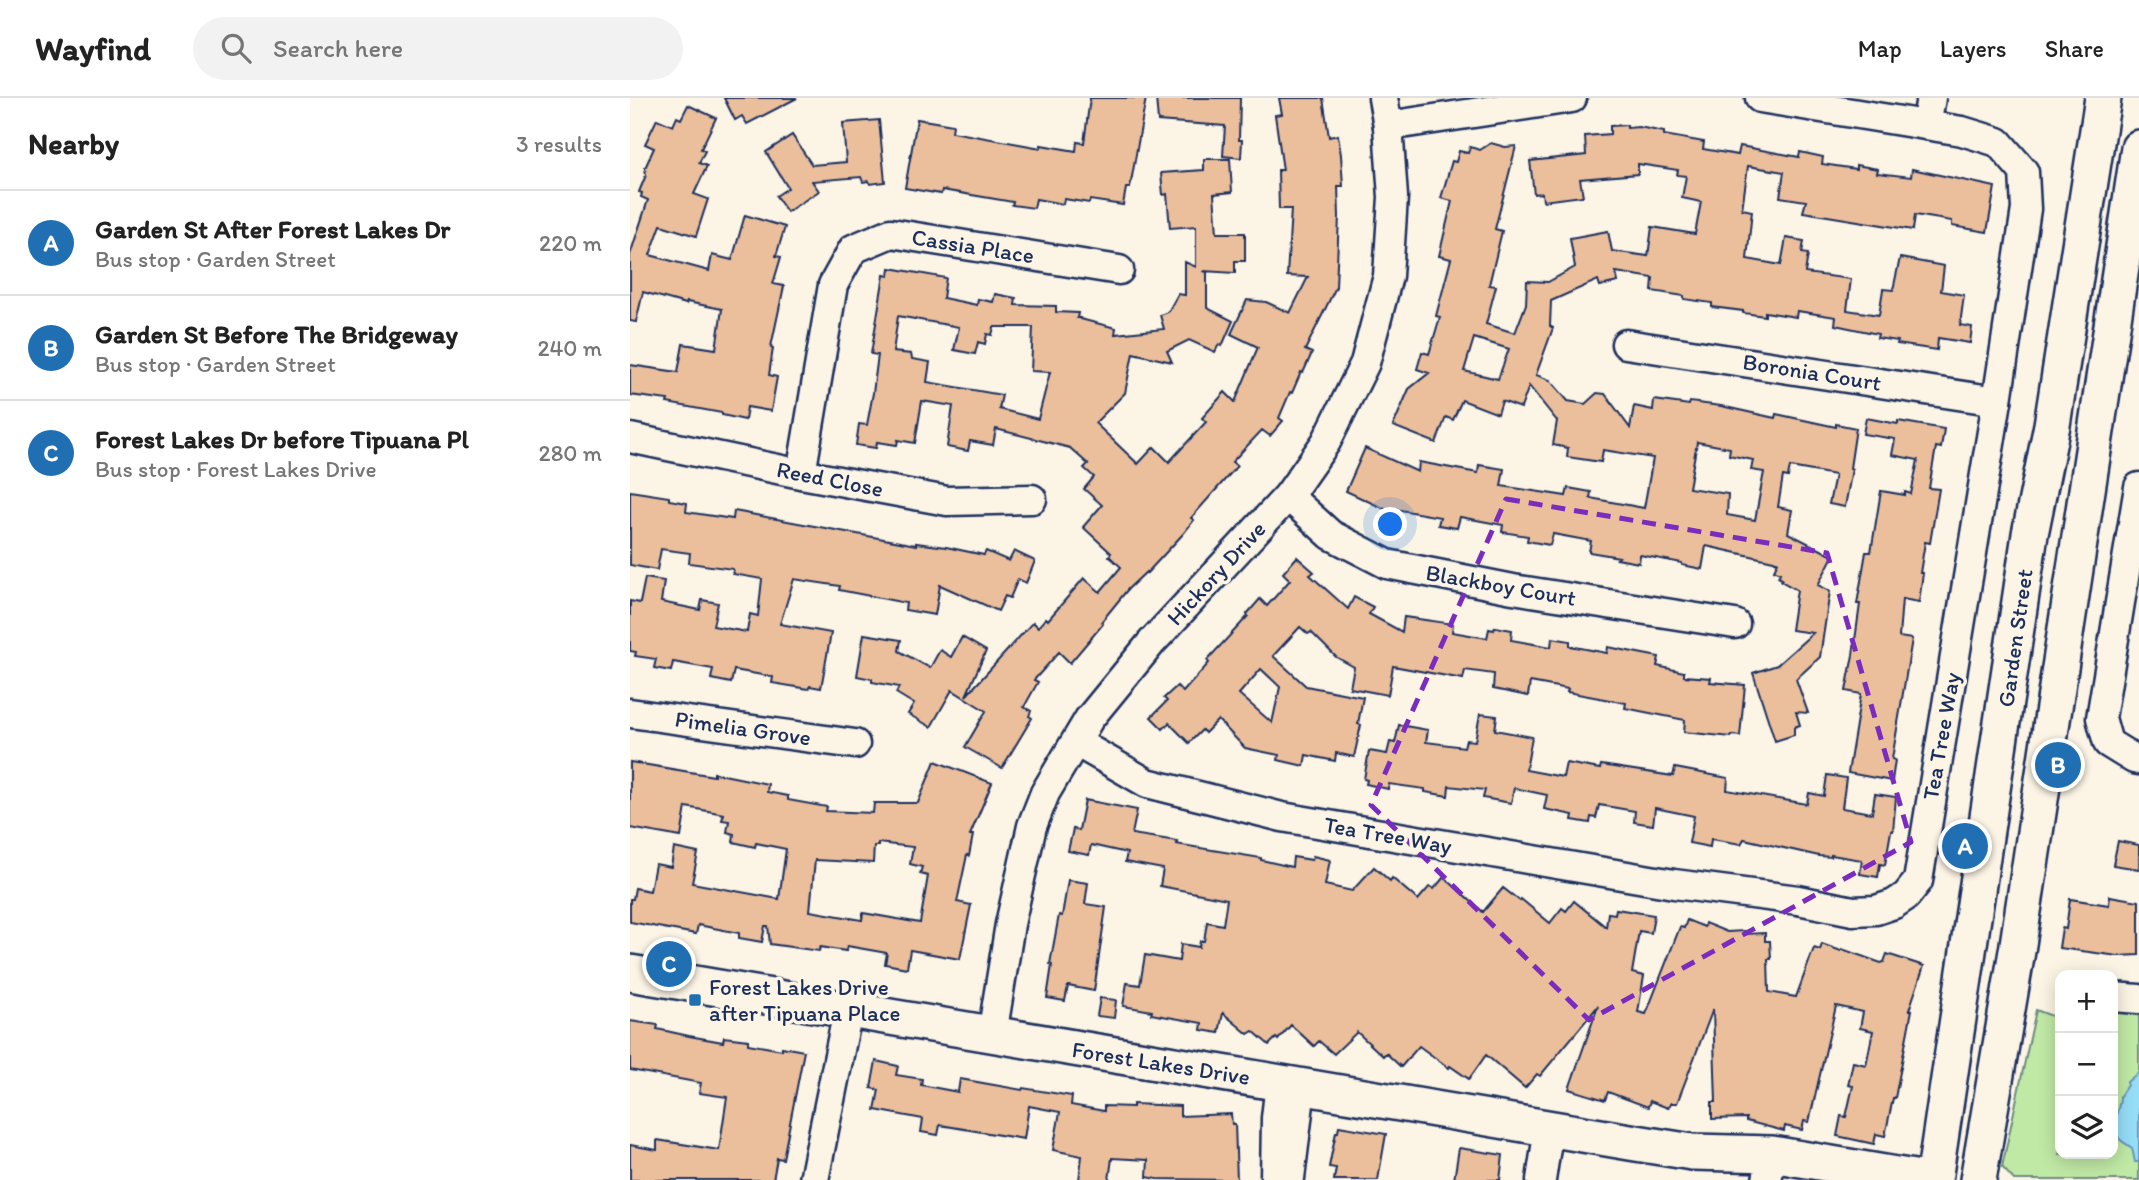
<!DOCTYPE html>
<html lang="en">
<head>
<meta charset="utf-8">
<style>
	:root { --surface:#fff; --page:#f2f2f2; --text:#222; --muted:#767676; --line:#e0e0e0; --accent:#1f6fb2 }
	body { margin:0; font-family:Itim,sans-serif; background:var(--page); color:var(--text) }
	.controls { position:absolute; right:21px; bottom:21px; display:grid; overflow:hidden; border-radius:14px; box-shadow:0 4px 18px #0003 }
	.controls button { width:63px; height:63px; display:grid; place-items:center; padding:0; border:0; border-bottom:2px solid var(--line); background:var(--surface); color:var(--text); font:35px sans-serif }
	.you { position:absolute; left:761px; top:427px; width:24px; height:24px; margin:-18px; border:5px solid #fff; border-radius:50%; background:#1a73e8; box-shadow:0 0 0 10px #1a73e833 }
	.badge { display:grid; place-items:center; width:46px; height:46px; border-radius:50%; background:var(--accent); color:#fff; font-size:23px; font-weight:700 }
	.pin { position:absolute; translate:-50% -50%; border:4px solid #fff; box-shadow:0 2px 7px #0006 }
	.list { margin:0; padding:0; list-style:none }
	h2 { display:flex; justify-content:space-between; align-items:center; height:91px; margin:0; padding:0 28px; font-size:30px }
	h2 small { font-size:23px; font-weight:400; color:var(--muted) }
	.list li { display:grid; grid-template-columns:46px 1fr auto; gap:21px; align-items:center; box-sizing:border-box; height:105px; padding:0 28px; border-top:2px solid var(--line) }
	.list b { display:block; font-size:26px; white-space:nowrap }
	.list p { margin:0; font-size:23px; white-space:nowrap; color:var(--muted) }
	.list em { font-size:23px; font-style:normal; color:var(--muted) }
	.icon { flex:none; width:38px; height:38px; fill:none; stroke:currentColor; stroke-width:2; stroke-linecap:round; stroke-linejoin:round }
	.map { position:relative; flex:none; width:1509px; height:1082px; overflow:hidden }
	header { display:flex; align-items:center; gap:42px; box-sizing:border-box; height:98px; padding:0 35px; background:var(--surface); border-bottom:2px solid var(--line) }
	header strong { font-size:33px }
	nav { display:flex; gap:38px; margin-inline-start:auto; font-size:24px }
	.search { width:490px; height:63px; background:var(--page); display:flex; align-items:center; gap:18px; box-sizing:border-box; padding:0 24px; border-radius:38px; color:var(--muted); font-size:26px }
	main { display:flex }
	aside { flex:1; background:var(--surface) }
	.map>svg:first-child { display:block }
	.green { fill:#c0e9a5; stroke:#6e8c82; stroke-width:2 }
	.water { fill:#96ddf8; stroke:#6597ba; stroke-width:2 }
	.building { fill:#ebbf9b; stroke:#1b2f5e; stroke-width:2; fill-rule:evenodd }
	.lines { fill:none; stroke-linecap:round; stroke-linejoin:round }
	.minor-casing { stroke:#1b2f5e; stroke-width:33 }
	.major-casing { stroke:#1b2f5e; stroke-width:40 }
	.minor { stroke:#fcf5e5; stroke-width:28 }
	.major { stroke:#fcf5e5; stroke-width:35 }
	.marked { fill:none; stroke:#7b2cbf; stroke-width:5; stroke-dasharray:14 9; stroke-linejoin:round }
	.poi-dot { fill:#1f6fb2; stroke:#fcf5e5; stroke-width:2.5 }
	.labels { text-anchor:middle; stroke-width:7; stroke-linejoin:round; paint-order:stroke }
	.street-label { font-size:23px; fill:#1b2f5e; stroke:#fcf5e5 }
	.poi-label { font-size:23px; fill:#1b2f5e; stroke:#fcf5e5; text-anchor:start }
</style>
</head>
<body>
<header>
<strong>Wayfind</strong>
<div class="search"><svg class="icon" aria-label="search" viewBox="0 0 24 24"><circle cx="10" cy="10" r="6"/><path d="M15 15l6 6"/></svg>Search here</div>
<nav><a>Map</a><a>Layers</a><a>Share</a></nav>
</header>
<main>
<aside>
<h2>Nearby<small>3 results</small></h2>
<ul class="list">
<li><span class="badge">A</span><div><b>Garden St After Forest Lakes Dr</b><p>Bus stop · Garden Street</p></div><em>220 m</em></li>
<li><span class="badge">B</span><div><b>Garden St Before The Bridgeway</b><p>Bus stop · Garden Street</p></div><em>240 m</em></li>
<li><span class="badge">C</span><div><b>Forest Lakes Dr before Tipuana Pl</b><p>Bus stop · Forest Lakes Drive</p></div><em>280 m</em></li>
</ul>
</aside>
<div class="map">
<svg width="1509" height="1082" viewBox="0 0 1509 1082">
	<rect width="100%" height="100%" fill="#fcf5e5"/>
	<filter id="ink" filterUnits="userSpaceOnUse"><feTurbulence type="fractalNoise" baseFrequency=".0143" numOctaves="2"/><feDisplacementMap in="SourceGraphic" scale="14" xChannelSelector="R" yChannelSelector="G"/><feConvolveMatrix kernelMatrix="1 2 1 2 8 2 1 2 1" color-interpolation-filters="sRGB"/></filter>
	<g filter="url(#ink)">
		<path class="green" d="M1406,912L1430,921V1056H1483V912H1509V1082H1384L1372,1069Z"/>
		<path class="water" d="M1509,974V1064H1505L1502,1050C1498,1047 1490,1043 1488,1039C1478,1025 1491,1012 1490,998L1497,987V984Z"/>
		<g class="building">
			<path d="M94,0H167L117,26L112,18L105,22Z"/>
			<path d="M460,0H516L500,90H496L493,107L460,102L459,105L434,101L433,106L406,101L404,110L382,107L383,104L312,92L311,96L275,90L287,21L323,27L322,34L411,50V47L446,53L447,44L454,45Z"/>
			<path d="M526,0H610L609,42H612L611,60L593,58L595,28L528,23Z"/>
			<path d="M649,0H693L699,39L708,37L711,57L713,88H708L709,118L706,189L675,252L682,255L673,275L671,274L662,295L660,294L649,320L653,323L640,338L632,332L602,364L607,368L561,420L564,422L553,436L517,475L516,474L498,491L472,523L473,526L440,565L429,554L404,582L408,584L394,609L401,613L399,618L402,620L372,670L335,649L356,613L322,592L301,629L278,616L284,606L266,595L269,589L242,584V581L227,578L234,536L271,542L269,553L300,570L310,552L321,559L332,539L356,553L336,598L403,524L408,529L416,520L418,522L454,480L470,494L491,469L479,458L481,455L453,429L472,407L454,391L464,379L454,370L458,366L440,350L366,331L363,347L340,343L338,353L317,349L323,308L292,303L285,345L268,342L267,347L247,344L246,350L226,347L229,326L237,327L243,295L248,257L241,256L254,177L259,178L260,170L316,180L313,200L347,207L348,201L363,204L365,196L386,200L385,207L426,208V214L448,215L447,220H450V221L486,230L485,236L534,231L530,217L538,214L548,196L555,197V164L566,169V128L540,130L537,96L533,97L531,75L574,72V61H600L602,94L584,96L587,135H615V163H605V175L573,173L577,174V210L603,223L592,248L589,246L585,254L559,242L537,253L542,264L503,255L495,295L465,325L508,366L524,349L539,364L576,324L572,320L595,294L605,304L628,249L601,236L617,202L636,204L660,215L678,179L657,178L661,111H649L648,72H653L645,17L652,16ZM268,218L329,229L324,252L345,256L348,244L355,246L357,236L362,237L364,229H403L401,273L420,274L408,321L369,311L372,297L297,284L300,264L282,261L281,256L263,254Z"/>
			<path d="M58,7L86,20L71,51L75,53L69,65L77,68L64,96L78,101L66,138L31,127L20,157L79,173L82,157L102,162L115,117L155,129L146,158L151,159L143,186L154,188L141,249L143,250L139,277L147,279L141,313L117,309L115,322L92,317V315L37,305L38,302L0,297V267L48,274L53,246L86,251L92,211L57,204L56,206L13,194L6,224L0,223V157L18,102L11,99L12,95L9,94L16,77L15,70L24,50L15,46L27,21L43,28L47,19L51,21Z"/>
			<path d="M249,22L255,84L240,86L239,83L233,84L231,79L182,83L189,93L157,114L146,98L158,90L136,54L162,37L182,67L216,64L213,25Z"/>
			<path d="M997,27V30L1009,29L1034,34V37L1074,44L1073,51L1108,57L1110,48L1169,59L1170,54L1193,59L1192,66L1226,71V67L1248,71L1247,75L1281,79L1282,71L1365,89L1357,134L1322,128V123L1285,117L1283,132L1173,114L1176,103L1150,99L1154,74L1118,68L1112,111L1122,113L1117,161L1151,167L1156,140L1174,143L1172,155L1178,156L1175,175L1221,181L1217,212L1249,217L1253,191L1263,192L1270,160L1314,168L1311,193L1334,197L1330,227L1342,229L1340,245L1308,240L1307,252L1267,246L1268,243L1247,240L1248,236L1205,227L1206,219L1167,213L1166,219L1135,214V218L1113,215V213L1082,209V205L1054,201V198L1022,193L1023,180L986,174L988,184L970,188L968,182L921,203L920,228L923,230L906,277L920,282L938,303L955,306L967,295L975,296L1000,330L1004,308L1023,312L1024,302L1059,307L1060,304L1091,308L1145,320L1146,316L1206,329V326L1226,330L1220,370L1222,371L1215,409L1199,406L1205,377L1160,369L1158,379L1153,378L1148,409L1162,412L1158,435L1203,458L1188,487L1200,493L1190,559L1166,581L1178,615L1166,614L1170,627L1164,629V637L1145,643L1123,575L1147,567L1183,535L1161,532L1167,492L1151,483L1152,481L1148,479L1150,475L1144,472L1148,464L1076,448L1072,471L1052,467V465L1010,457L1009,465L987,461L989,459L959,454L961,443L923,436L920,447L897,443L898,438L872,434L873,427L830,419L827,430L808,427L810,419L765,411L763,415L716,393L735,350L788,374L789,364L848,375L849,367L874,371L871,388L936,398L938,390L961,394L960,400L1014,410L1023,360L973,352L971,364L937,359L938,350L923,347L927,323L899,288L891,310L872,303L868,316L832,302L823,322L816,319L806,345L763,328L779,291L799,275L787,271L792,254L799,256L810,219L806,218L821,161L809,158L822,103L811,100L822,63L826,64L829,53L838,55L840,49L850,52L861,45L875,49L886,48L865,131L872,133L859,187L866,188L856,226L885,235L896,206L897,183L918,184L945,169L940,140L978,133L982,153L1018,158L1022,129L1065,136L1071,104L1052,100L1056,78L1047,77L1048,72L1008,66V76L950,81L953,98L913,103L912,95L904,96L900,63L956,57L955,38L980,36V28ZM844,240L879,251L868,281L834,273ZM1067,344L1100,350L1099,357L1123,362L1121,372L1134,374L1125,422L1097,417L1098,396L1059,390Z"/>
			<path d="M1236,320L1268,326V323L1314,331L1311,350L1306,349L1299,390L1309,391L1300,445L1295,444L1290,475H1293L1289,504L1272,501L1269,539L1282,541L1262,661L1265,662L1262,683L1218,675L1231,596L1216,593L1223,557L1230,506H1227L1236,454H1241L1251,393L1275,397V394L1281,396L1288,362L1262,357L1265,341L1233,336Z"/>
			<path d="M0,393L39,399V402L57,405L56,414L103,421L104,413L286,447V445L316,449L354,457L356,453L379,463L384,453L405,463L396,485L388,481L380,500L375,498L368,513L310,487L305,517L275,512L276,505L209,492L210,488L164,481L150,526L201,535L191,590L180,588L178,591L142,585L143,579L104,572L101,585L81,581L83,571L43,564L41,573L24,570L26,561L5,558L6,554L0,553V503L10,505L15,480L34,483L31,504L70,512L72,502L88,505L83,528L117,534L120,516L128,518L132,481L103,476V471L59,465L60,455L31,451L27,472L0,467Z"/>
			<path d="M667,459L684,474L680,477L718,511L724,499L743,509L739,516L772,534L774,519L823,526L822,534L857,540L859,531L864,532L865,529L882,532L881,542L921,549L922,540L940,543V548L977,555L978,549L1013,556L1029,559L1027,568L1054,574V578L1081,580L1080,584L1115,587L1110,638L1101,637V639L1054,634L1055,622L995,610L996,605L937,594L938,591L900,584L898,598L863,591L864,576L835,572L833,581L763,568L758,597L720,590L724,569L706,559L681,534L678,536L670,529L643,558L676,588L733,599L728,626L731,627L724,659L706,655L705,663L676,657L674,668L648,662L649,657L615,650L588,622L575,635L572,632L559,645L539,625L533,631L521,619L537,603L534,600L547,588L553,594L579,565L577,562L618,518L617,516L630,501L637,508L660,482L653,475ZM631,571L650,589L642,625L609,596Z"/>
			<path d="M850,616L867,618L865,632L902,639L896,672L933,679L936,665L970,671L971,667L1043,678L1045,670L1098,680L1097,692L1177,706L1179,695L1194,698L1197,677L1216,680L1212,710L1242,715L1245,696L1266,699L1263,733H1261L1255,767L1250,766L1248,779L1230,776L1232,762L1201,757V759L1189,758L1114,741L1111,746L1081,741L1080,749L1059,745L1064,718L1025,710L1023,727L1004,724L1005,713L969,707L966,720L961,719L960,725L942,722L943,717L914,711L917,697L884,690L881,705L853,700L855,692L819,688L818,698L795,694V691L759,686L758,691L736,686L737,682L734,681L739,653L757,656L760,644L765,645L769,627L798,632L796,644L834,649L836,642L845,643Z"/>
			<path d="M305,663L362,685L340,737H343L339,758L337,757L327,804L341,807L330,861L280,852L277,870L255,866L257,855L217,848L216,853L190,849L189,853L140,846L138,828H135L132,844L109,840V835L68,827L66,836L0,824V801H3L5,790L20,793L25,766L41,769L44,750L68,755L62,785L149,801L156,751L126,745L125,749L103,744L104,736L97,734L99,723L92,722L94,716L56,709L51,739L0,730V664L84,678V675L138,686L137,694L158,698V702L197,709L196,713L243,715L244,705H288ZM248,745L283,749L280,766L292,769L290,776L298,778L290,825L233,815L232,822L180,813L185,762L243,765L244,748H248Z"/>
			<path d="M455,702L507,712L502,736L547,743L546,746L631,760V762L662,769L663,759L682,762L683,758L700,762L695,787L722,793L744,769L760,783L762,780L788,802L800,788L804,791L814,779L853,814L873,790L890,803L891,801L920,825L932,810L936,813L944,803L976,829L978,815L985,816L986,811L1024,817L1021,835L1009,833L1002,875L1014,878L1008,914L1016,916L1050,829L1054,830L1057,822L1074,829L1075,825L1097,834L1114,833V836L1135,835V843H1140L1141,861H1138L1139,894L1166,899L1184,850L1190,852L1192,846L1211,853L1212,851L1251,865L1254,864L1257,856L1294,868L1279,912H1282L1265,1000H1263L1255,1038L1246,1036L1244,1046L1207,1038L1211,1018L1216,1019L1223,988L1218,987L1223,964L1236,967L1243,933L1230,930L1233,914L1206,908L1179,1024L1174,1023L1172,1032L1155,1028L1154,1033L1116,1023V1020L1082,1021V1004H1086L1083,911L1047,1005H1041L1038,1010L1020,1003L1018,1009L978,994L975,1002L939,991L968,908L910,978L907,976L895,990L856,957L839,981L820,968L819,970L789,948L771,969L756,955L753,958L727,934L704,956L689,943L684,948L661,927L648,942L646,940L639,947L623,933L618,936L593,915L589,935L571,932L572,925L521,916L522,913L493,908L497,885L510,887L515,857L549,863L551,846L569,849L570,843H574L577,824L593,827L597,801L530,788L533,771L495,764L497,755L461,747L459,757L438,753L443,731L449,732Z"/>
			<path d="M1488,743L1509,747V771L1483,767Z"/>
			<path d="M438,782L458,785L455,806L476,809L464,893L438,888L435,903L417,900L422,867L420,866L429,817L432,818Z"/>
			<path d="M1480,798L1509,803V857L1488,858L1429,850L1432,830L1436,831L1440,801L1479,807Z"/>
			<path d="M470,900L486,902L484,920L467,918Z"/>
			<path d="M0,923L28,927L27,931L59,938L93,944L94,939L118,942V946L152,952V949L174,953L153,1061L147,1060L143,1082H0V1047L27,1052V1042L89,1052L97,999L69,995L71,985L0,972Z"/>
			<path d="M246,963L268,968L266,977L292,981L291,987L328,994L330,981L392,992L393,990L442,998L441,1007L474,1013V1008L503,1009V1006L550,1008V1018L601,1016L602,1026H605L607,1082L527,1081L517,1079L518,1062L482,1060L479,1082H449L452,1058L423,1052L430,1014L399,1008L394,1041L310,1027L308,1037L291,1034L293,1021L245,1012L249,992L241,990Z"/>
			<path d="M709,1028L756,1036L748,1082H704L706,1070L699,1069L706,1034H708Z"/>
			<path d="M829,1050L873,1057L870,1082H824Z"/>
		</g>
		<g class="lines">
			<defs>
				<g id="minor">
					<path d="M1296,27L1301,0"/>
					<path d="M758,28L942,0"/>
					<path d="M996,246L1367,303"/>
					<path d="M0,340L171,376L317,403L402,401"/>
					<path d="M171,376L203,187L223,151L261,135L489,172"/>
					<path d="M1509,389L1471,620L1478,645L1504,661L1509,662"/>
					<path d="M658,398L701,437L757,466L883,491L1105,526"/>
					<path d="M0,615L225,646"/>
					<path d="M446,644L517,685L652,719L1044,786L1168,802L1223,813L1246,812L1264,806L1276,798L1288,783L1367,303L1396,111L1394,74L1368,44L1332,33L1130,0"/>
					<path d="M1483,899L1509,901"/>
					<path d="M362,937L380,826L402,728L415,695L459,621L522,544L658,398L696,344L735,265L758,178L763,99L758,28L753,0"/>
					<path d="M660,1080L671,989"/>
					<path d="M184,1082L218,912"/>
					<path d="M645,1082L646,1020L650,985"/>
					<path d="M911,1082L919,1030"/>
					<path d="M1137,1082L1142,1056"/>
				</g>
				<g id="major">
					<path d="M0,875L1000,1044L1062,1054L1142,1056L1296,1082"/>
					<path d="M1304,1082L1400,436L1422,327L1473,0"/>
					<path d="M1348,1082L1387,853L1509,50"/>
				</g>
			</defs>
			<use href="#minor" class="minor-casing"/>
			<use href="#major" class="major-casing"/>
			<use href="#minor" class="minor"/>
			<use href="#major" class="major"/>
		</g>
	</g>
	<path class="marked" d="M876,401L1197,455L1281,744L959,922L741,707Z"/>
	<rect class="poi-dot" x="58" y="895" width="14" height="14" rx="3.5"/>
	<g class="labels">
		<g class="street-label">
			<text transform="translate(343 148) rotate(9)" y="8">Cassia Place</text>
			<text transform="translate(1182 274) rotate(9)" y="8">Boronia Court</text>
			<text transform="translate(200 381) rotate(11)" y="8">Reed Close</text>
			<text transform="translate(586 475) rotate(-47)" y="8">Hickory Drive</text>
			<text transform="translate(871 487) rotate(10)" y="8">Blackboy Court</text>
			<text transform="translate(1385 540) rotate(-82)" y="8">Garden Street</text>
			<text transform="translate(113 630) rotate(8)" y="8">Pimelia Grove</text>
			<text transform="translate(1311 638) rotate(-80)" y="8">Tea Tree Way</text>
			<text transform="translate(758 737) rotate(10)" y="8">Tea Tree Way</text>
			<text transform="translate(531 965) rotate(9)" y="8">Forest Lakes Drive</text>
		</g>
		<g class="poi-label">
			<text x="79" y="897">Forest Lakes Drive<tspan x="79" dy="26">after Tipuana Place</tspan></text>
		</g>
	</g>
</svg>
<div class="controls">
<button>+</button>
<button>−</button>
<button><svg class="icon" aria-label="layers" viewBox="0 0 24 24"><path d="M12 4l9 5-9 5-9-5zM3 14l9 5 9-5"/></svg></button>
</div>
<div class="you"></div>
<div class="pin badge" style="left:1335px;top:748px">A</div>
<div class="pin badge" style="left:1428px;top:667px">B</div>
<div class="pin badge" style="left:39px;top:866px">C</div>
</div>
</main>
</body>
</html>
